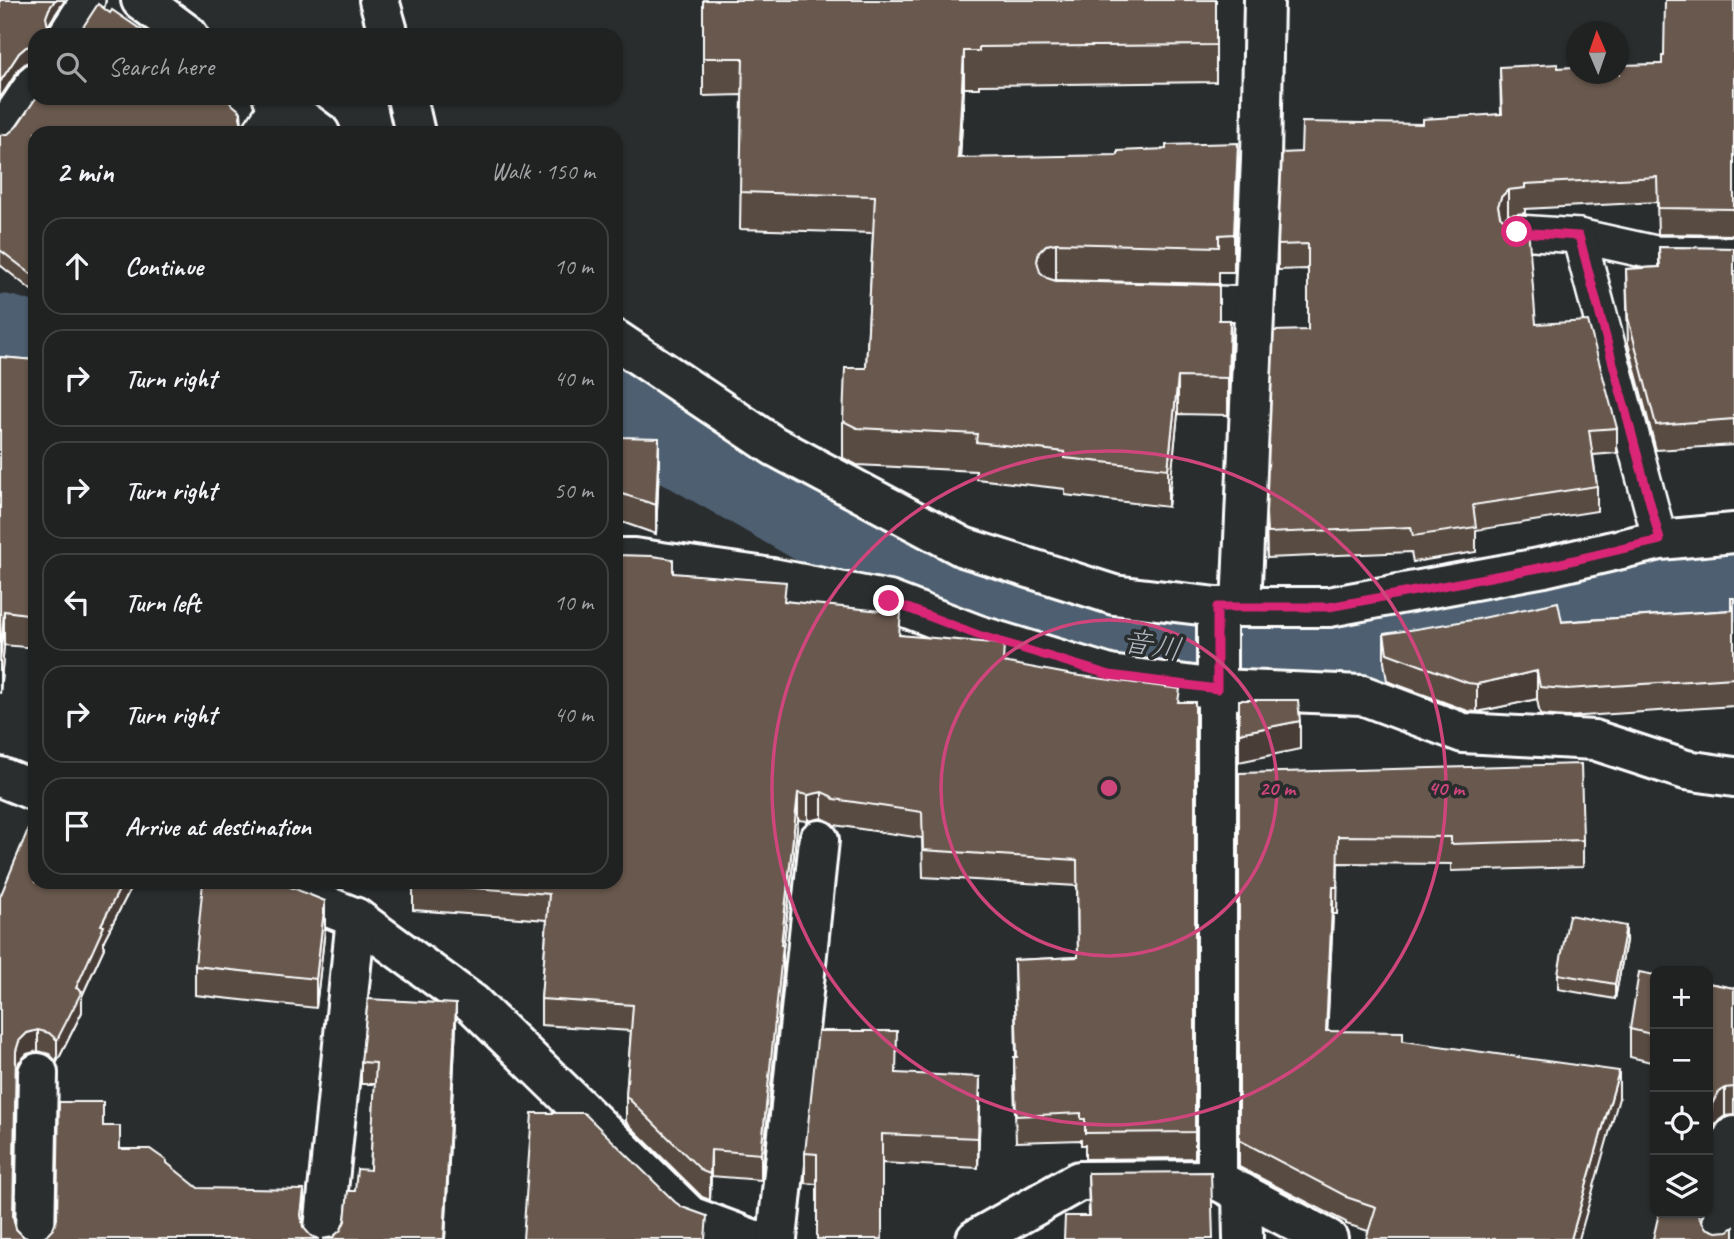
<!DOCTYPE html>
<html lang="en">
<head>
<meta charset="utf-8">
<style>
	:root { --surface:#202222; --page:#282a2a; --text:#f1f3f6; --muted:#a2a4a5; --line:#3d3f40 }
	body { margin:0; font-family:Caveat,"Klee One",sans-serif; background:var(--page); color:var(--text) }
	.controls { position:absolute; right:21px; bottom:21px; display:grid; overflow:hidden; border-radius:14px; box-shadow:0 2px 5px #0004 }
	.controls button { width:63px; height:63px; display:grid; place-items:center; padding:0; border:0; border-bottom:2px solid var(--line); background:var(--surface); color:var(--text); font:35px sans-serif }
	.compass { position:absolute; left:1566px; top:21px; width:63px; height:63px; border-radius:50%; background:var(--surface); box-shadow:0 2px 5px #0004; rotate:358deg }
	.stop { position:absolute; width:21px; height:21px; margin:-16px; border:5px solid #db2777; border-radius:50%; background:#fff }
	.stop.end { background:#db2777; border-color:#fff; box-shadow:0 2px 7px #0008 }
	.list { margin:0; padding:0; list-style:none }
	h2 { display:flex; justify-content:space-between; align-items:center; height:91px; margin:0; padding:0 28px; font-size:30px }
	h2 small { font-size:23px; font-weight:400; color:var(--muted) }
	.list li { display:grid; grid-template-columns:46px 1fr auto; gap:21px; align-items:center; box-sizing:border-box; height:98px; margin:0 14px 14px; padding:0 14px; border:2px solid var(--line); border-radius:21px }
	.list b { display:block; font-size:26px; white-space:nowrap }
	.list em { font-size:23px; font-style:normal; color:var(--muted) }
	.icon { flex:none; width:38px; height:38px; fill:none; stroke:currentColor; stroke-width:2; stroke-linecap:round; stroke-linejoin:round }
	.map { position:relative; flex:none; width:1734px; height:1239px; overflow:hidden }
	.search { position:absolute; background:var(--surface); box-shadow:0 2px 5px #0004; left:28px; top:28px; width:595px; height:77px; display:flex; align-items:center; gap:18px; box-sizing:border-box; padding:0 24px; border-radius:21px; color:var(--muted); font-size:26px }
	.panel { position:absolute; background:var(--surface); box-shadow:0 2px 5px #0004; left:28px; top:126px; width:595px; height:763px; border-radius:21px }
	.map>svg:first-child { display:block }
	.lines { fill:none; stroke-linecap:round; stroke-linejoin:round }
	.river { stroke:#4e5f70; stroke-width:102 }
	.lane-casing { stroke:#fff; stroke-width:38 }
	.street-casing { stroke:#fff; stroke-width:44 }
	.lane { stroke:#2a2d2e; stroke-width:33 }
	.street { stroke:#2a2d2e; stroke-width:38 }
	.wall { fill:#594c43; stroke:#fff; stroke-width:2 }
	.shaded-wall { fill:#483e37; stroke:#fff; stroke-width:2 }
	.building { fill:#67584e; stroke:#fff; stroke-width:2 }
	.route { stroke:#db2777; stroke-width:9 }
	.ring { fill:none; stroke:#ce467c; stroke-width:3.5 }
	.labels { text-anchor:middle; stroke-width:7; stroke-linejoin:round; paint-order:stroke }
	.water-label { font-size:30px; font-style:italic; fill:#afb7bf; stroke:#2a2d2e }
	.centre { fill:#ce467c; stroke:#2a2d2e; stroke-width:3.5 }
	.ring-label { font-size:21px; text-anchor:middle; font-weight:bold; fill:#ce467c; stroke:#2a2d2e; stroke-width:7; stroke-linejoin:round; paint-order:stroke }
</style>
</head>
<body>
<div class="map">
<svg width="1734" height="1239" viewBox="0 0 1734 1239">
	<rect width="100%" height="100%" fill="#2a2d2e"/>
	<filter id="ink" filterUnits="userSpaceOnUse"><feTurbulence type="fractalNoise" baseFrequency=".0143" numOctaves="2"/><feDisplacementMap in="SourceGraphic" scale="14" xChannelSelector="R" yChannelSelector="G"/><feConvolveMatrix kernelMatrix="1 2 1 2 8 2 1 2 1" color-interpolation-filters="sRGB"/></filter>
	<g filter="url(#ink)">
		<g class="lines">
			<g class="river">
				<path d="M0,345L35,355"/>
				<path d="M616,402L642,413L823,517L946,585L1065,628L1188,653L1347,656L1474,618L1629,585L1734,570"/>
			</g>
			<defs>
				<g id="lane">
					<path d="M65,35L88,0"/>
					<path d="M0,132L35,80"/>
					<path d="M259,133L279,103"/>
					<path d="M1517,232L1579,236L1656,253L1734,254"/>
					<path d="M1579,236L1660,540"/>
					<path d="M1174,302L1255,304"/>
				</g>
				<g id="street">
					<path d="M141,0L188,35"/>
					<path d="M379,0L389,35"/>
					<path d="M273,98L320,133"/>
					<path d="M407,98L415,133"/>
					<path d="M616,340L774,446L963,547L1114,595L1217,607H1329L1544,567L1660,540L1734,533"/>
					<path d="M616,558H634L772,578L889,601L978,635L1110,675L1217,689L1362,695L1463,733L1594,740L1686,770L1734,777"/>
					<path d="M1217,607V1180"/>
					<path d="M1241,607L1261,159L1264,0"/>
					<path d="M0,777L35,791"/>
					<path d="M266,882L356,918L472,1003L690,1216L752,1239"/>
					<path d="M1242,1193L1243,1239"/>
					<path d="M35,1239L38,1073"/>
					<path d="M323,1239L356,918"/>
					<path d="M777,1239L819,840"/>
					<path d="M976,1239L1079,1181L1217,1180L1328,1239"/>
					<path d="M1720,1239L1734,1136"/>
				</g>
			</defs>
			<use href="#lane" class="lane-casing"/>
			<use href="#street" class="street-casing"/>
			<use href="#lane" class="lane"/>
			<use href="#street" class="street"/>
		</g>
		<g class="wall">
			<path d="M703,0H1216V82L979,85V88H964L960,158L1238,180L1234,272H1219V284L1054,280L1219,320L1230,357L1228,415L1178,414L1168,507L1065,495V489L976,479V471L857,465L843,458V421L866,368L873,233L740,229L742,95L703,96Z"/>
			<path d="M1734,0V235L1658,234L1657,202L1525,209V213L1508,215L1503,219L1536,324L1617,428V453L1593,455L1597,486V511L1476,530V552L1413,562L1411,552L1267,558L1266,513L1308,330V269L1278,270V245L1301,152L1423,124L1501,114L1500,67L1558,68L1662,64L1664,56Z"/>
			<path d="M229,98V102L241,112L242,125L35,133V293L0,265V135Z"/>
			<path d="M1659,247L1734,248V445L1656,450L1628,343L1626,269L1659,267Z"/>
			<path d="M0,357L35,360V648L4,645L0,694Z"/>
			<path d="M616,420L620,437L659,466L656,534L616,520Z"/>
			<path d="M673,573L786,601L901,635L1004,663L1180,702H1195V1158L1085,1159V1145H1081V1140L1016,1142L1014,1083V1057H1016L1014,960L1078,957L1077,886L923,877L922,838L834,825L831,822L822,818L808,821L798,820L783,949V972L761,1180L711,1176L710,1200L702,1197L626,1122V1096L631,1031L541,1025V999L547,920L413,910V882H616Z"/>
			<path d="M1731,598H1734V706L1567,717L1540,715L1537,699L1477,712L1468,711L1387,681L1384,662V634L1731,610Z"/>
			<path d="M1239,773L1583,840V867L1451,871V864L1338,863L1337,914H1333L1327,1031L1403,1041L1619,1098L1368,1231L1346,1224V1222L1239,1167Z"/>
			<path d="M133,882V884L104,940V948L82,996V1012L57,1062L49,1054L38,1051L27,1054L19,1062L16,1073L13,1219L16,1229L24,1237L0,1239V897Z"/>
			<path d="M221,886L325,929L316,1008L195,995V966Z"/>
			<path d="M1626,941L1615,999L1558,989V974Z"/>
			<path d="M1655,975V1063L1630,1057V1029Z"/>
			<path d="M1708,983L1734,988V1115L1725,1116L1717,1122L1712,1132L1708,1167Z"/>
			<path d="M456,1025L445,1239L333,1237L341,1230L355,1191L370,1170L375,1084H361V1062Z"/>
			<path d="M897,1073L980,1107L978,1168L882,1163L817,1184L805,1183V1153Z"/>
			<path d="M1088,1173L1213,1239L1089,1216Z"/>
		</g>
		<g class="shaded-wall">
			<path d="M55,0H65L49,24L46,33V17L49,9Z"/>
			<path d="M35,45V61L26,63L19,69L0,98V82L19,53L26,47Z"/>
			<path d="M964,51V88L958,195V158Z"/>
			<path d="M1238,143V180L1234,272V234Z"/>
			<path d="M1508,190V215L1501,222L1498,206L1501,197Z"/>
			<path d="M1056,243V280L1046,283L1039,290L1037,261L1039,252L1046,245Z"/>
			<path d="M1230,320V357L1228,415V378Z"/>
			<path d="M1178,377V414L1168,507V469Z"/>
			<path d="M659,438V466L656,534V505Z"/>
			<path d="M4,611V645L0,694V660Z"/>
			<path d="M1537,671V699L1477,712V684Z"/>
			<path d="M1300,721V749L1239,762V733Z"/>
			<path d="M822,792V818L808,821V795Z"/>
			<path d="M798,793V820L783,949V972L761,1180V1154L781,945Z"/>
			<path d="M123,882H133V884L104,940V948L82,996V1012L57,1062V1040L76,988L101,925Z"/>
			<path d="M1333,887V914L1326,1058V1031Z"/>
			<path d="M325,901V929L316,1008V979Z"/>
			<path d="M1626,926V941L1615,999V984Z"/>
			<path d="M456,1004V1025L445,1239H444Z"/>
			<path d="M38,1030V1051L27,1054L19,1062L16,1073V1051L19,1041L27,1033Z"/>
			<path d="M1619,1071V1098L1579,1239H1571Z"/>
			<path d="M980,1077V1107L978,1168V1138Z"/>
			<path d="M1725,1088V1116L1717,1122L1712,1132L1708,1167V1139L1712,1104L1717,1094Z"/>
			<path d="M711,1150V1176L710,1200V1174Z"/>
			<path d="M304,1190V1211L301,1237V1215Z"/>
		</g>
		<g class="building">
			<path d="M0,0H55L49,9L46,17L48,27L54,35H35V45L26,47L19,53L0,82Z"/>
			<path d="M703,0H1216V45L979,47V51H964L958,158L1118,155V151L1166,149V145L1238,143L1234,234L1219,235V247L1056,243L1046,245L1039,252L1037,261L1040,272L1047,278L1056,281L1219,285V320H1230L1228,378L1178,377L1168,469L1065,458V452L976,442L977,434L857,428L843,421L845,368H866L875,196L740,192L743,58H703Z"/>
			<path d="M1665,0H1734V209L1658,208L1657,177L1525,184V188L1508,190L1501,197L1498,206L1500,216L1506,222L1516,226L1528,227L1536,324L1588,321L1617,428L1589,430L1597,486L1473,505L1476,527L1413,536L1411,527L1267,533L1266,513L1274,331L1308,330V244L1278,245L1282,153L1301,152L1302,122L1423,124V119L1502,114L1500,67L1558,64V68L1577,67V74H1619V65L1662,64V56H1664Z"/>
			<path d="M98,4L110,13L112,10L149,35H75L81,30Z"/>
			<path d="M36,98H225L241,112L240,117L242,125L248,133H35V277L0,250V135L8,134L16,127Z"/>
			<path d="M1659,247L1734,248V419L1656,425L1628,318L1626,269L1660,267Z"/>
			<path d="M0,357L35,360V615L4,611L0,660Z"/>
			<path d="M616,420H620L619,437L659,438L656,505L616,492Z"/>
			<path d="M616,555L652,556L673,559V573L786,582L784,601L901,613L899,635L1004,644L1003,662L1073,675L1180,689L1178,702H1195V1132L1085,1133V1119H1081V1113L1016,1116L1014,1057H1017L1014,960L1078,957L1077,860L923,850L922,812L834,799L831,796L822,792L808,795L798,793L781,945H783L761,1154L711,1150L710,1174L702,1171L626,1096L633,1005L541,999L549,894L413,883V882H616Z"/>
			<path d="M1731,598H1734V678L1567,689L1540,687L1537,671L1477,684L1468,683L1387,653L1384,634L1478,619L1558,602L1562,622L1732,610Z"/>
			<path d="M1239,700H1298L1300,721L1239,733Z"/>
			<path d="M1581,764L1583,840L1451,844V837L1338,836L1337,887H1333L1326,1031L1403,1032V1041L1619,1071L1571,1239H1366L1376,1207L1346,1197V1196L1239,1140V773Z"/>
			<path d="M32,820L35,822V882H123L101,925L104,926L76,988L82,991L57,1040L49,1033L38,1030L27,1033L19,1041L16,1051L13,1217L16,1229L24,1237L33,1239H0V897Z"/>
			<path d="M203,882H212L221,886V882H278L325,901L316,979L195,966Z"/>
			<path d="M1569,915L1626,926L1615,984L1558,974Z"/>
			<path d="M1639,972L1655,975V1035L1630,1029Z"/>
			<path d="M1708,983L1734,988V1087L1725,1088L1717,1094L1712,1104L1708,1139Z"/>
			<path d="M368,999L456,1004L444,1239H322L333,1237L341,1230L345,1221L348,1191H355L357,1169L370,1170L376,1063L361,1062Z"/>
			<path d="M818,1031H897L896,1073L980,1077L978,1138L882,1134V1239H817V1154L805,1153Z"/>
			<path d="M59,1102H103V1126H120V1149H150L167,1161V1163L198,1188L304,1190L301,1215L303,1227L311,1236L319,1239H36L45,1237L53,1229L57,1219Z"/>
			<path d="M532,1113H584L675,1202L682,1207L707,1216L705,1239H523Z"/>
			<path d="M1211,1172L1213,1239H1064L1065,1216H1090L1088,1173Z"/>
			<path d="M1659,1213H1699L1700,1219L1706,1228L1716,1232L1728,1231L1734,1227V1239H1653Z"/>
		</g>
	</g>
	<g class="lines" filter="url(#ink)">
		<path class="route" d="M889,601L978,635L1110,675L1217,689V607H1329L1544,567L1660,540L1579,236L1517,232"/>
	</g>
	<g class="ring">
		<circle cx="1109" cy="788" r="168"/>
		<circle cx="1109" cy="788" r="337"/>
	</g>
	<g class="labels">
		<g class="water-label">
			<text transform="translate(1152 645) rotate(10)" y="10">音川</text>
		</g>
	</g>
	<circle cx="1109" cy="788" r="10" class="centre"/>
	<g class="ring-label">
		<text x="1277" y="795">20 m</text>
		<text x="1446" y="795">40 m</text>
	</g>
</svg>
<div class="controls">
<button>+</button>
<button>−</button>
<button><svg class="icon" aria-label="locate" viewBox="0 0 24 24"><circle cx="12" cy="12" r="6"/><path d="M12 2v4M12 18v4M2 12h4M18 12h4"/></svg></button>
<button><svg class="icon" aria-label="layers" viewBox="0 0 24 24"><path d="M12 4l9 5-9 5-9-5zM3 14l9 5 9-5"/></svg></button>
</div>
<svg class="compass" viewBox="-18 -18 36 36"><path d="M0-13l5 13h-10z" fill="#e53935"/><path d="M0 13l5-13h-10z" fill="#a2a4a5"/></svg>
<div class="stop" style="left:1517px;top:232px"></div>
<div class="stop end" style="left:889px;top:601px"></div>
<div class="search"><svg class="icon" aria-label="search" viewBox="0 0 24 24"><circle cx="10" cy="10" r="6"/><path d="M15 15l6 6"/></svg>Search here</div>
<section class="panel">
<h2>2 min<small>Walk · 150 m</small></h2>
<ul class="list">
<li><svg class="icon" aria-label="ahead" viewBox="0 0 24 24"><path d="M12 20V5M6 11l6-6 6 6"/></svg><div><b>Continue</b></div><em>10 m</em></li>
<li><svg class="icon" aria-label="right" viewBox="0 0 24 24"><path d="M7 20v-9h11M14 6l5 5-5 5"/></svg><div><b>Turn right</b></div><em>40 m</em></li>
<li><svg class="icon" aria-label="right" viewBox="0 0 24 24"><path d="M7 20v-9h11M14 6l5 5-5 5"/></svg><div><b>Turn right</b></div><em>50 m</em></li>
<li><svg class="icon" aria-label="left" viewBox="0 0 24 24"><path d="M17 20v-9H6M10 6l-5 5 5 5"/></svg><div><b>Turn left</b></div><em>10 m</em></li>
<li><svg class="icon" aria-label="right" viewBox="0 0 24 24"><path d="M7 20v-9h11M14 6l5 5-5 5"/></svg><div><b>Turn right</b></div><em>40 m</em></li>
<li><svg class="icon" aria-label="arrive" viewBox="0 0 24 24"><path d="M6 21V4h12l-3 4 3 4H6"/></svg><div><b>Arrive at destination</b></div></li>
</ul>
</section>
</div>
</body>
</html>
